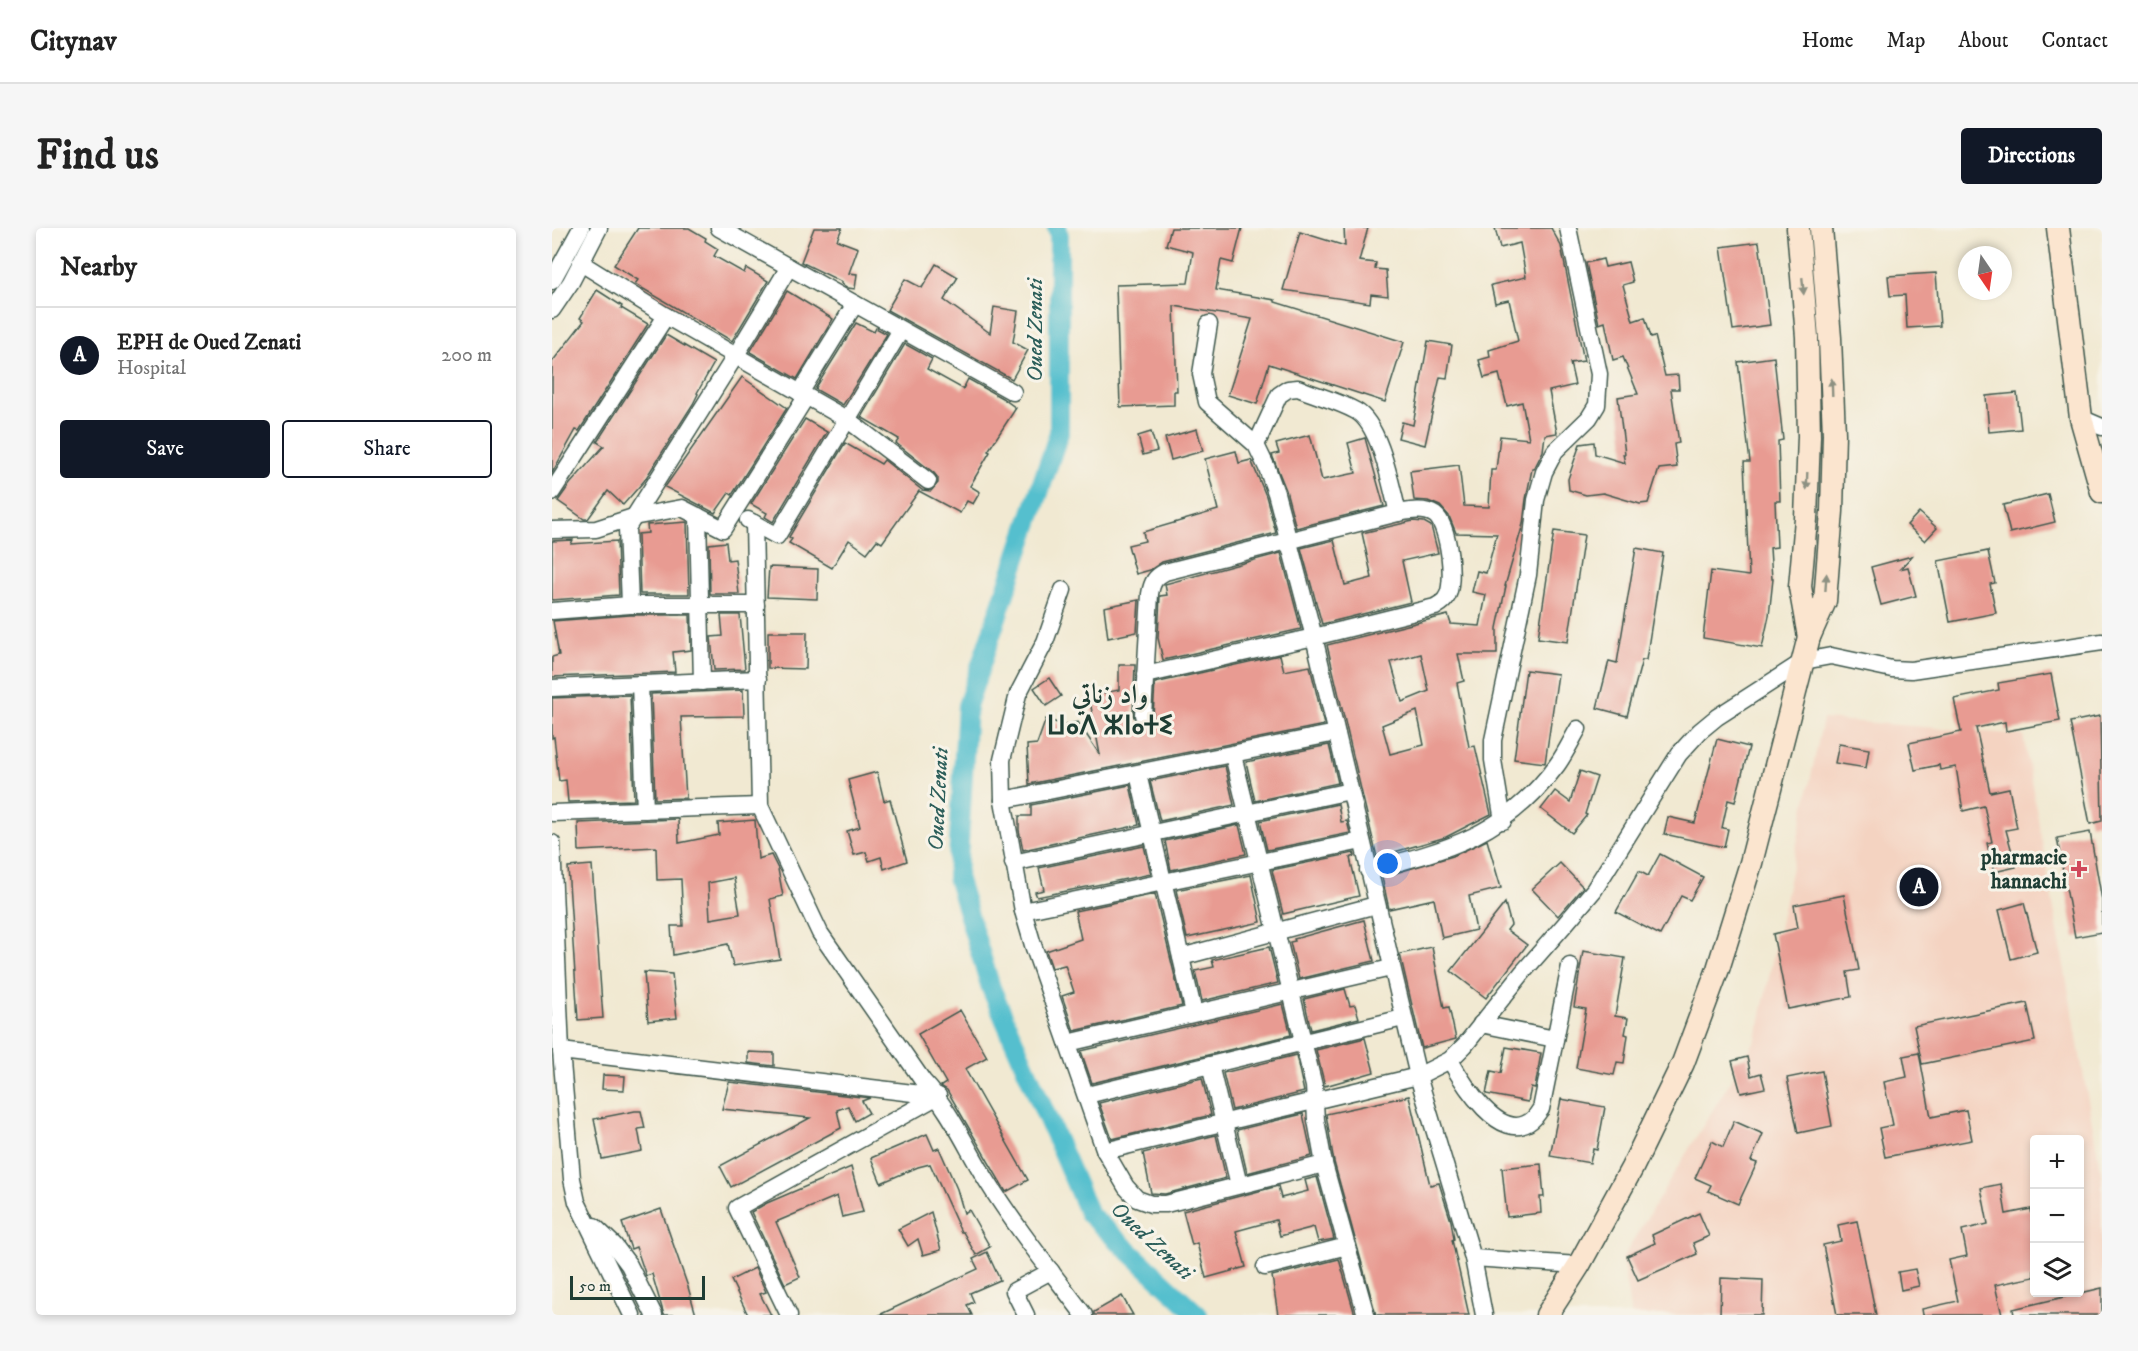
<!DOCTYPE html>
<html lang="en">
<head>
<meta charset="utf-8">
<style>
	:root { --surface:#fff; --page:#f6f6f6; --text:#222; --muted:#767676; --line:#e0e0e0; --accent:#111827 }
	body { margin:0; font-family:"IM FELL DW Pica",Amiri,"Noto Sans Tifinagh",serif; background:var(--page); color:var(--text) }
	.controls { position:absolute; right:18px; bottom:18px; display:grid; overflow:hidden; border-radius:6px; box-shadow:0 3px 9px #0003 }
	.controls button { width:54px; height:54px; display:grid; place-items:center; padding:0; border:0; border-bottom:2px solid var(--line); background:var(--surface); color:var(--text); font:30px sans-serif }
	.compass { position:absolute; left:1406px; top:18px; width:54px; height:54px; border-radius:50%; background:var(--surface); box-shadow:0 3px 9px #0003; rotate:167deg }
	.scale { position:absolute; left:18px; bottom:15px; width:135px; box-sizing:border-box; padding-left:6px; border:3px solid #1f3d34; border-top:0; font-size:16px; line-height:21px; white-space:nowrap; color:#1f3d34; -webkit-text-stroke:4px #f7f3e8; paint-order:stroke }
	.you { position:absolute; left:836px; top:636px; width:21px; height:21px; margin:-15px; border:4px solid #fff; border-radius:50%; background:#1a73e8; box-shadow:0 0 0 9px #1a73e833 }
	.badge { display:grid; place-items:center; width:39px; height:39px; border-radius:50%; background:var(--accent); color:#fff; font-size:20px; font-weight:700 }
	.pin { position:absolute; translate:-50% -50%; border:3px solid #fff; box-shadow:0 2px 6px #0006 }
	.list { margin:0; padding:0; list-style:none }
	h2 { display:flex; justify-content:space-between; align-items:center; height:78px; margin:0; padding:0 24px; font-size:26px }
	h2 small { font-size:20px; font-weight:400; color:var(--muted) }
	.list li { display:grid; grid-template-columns:39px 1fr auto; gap:18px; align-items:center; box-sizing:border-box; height:96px; padding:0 24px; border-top:2px solid var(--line) }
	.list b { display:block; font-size:22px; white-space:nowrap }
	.list p { margin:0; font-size:20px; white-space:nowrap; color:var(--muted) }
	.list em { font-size:20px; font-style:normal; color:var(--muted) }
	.actions { display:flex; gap:12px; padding:18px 24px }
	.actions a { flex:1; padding:14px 0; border:2px solid var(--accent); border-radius:6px; text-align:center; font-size:21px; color:var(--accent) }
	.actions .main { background:var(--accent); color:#fff }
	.icon { flex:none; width:33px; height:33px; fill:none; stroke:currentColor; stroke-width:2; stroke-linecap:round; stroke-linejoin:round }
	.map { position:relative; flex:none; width:1550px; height:1087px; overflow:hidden; border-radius:6px }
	header { display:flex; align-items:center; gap:36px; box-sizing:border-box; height:84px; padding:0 30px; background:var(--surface); border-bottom:2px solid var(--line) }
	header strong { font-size:28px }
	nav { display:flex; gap:33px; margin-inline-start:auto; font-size:21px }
	.intro { display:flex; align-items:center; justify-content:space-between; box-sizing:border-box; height:144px; padding:0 36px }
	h1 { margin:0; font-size:42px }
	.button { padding:15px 27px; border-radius:6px; background:var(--accent); color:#fff; font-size:21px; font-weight:700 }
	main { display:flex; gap:36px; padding:0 36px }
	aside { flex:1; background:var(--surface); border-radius:6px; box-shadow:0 3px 9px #0003 }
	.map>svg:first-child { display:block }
	.built { fill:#f4d3c1; fill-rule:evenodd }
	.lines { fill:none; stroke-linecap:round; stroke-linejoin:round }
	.canal { stroke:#54bfce; stroke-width:20 }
	.building { fill:#e89b92; fill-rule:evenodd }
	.street-casing { stroke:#3e574c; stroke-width:19 }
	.secondary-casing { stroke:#3e574c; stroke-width:25 }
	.street { stroke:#fff; stroke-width:16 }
	.secondary { stroke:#fbe5cf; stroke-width:22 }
	.oneway { fill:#8d9182 }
	.poi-dot { fill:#d1495b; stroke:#f7f3e8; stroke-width:2 }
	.labels { text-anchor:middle; stroke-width:6; stroke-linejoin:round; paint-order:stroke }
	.poi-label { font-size:21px; font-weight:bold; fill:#1f3d34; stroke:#f7f3e8; text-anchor:end }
	.water-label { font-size:22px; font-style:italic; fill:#2c5e5a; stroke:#f7f3e8 }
	.district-label { font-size:27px; font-weight:bold; fill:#1f3d34; stroke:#f7f3e8 }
</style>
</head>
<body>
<header>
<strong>Citynav</strong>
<nav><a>Home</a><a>Map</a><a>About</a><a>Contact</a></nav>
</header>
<div class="intro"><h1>Find us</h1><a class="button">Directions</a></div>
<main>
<aside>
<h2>Nearby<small></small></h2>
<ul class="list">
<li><span class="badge">A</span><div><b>EPH de Oued Zenati</b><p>Hospital</p></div><em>200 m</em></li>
</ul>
<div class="actions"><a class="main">Save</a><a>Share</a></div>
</aside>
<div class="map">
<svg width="1550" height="1087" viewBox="0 0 1550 1087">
	<rect width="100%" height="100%" fill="#f7f3e8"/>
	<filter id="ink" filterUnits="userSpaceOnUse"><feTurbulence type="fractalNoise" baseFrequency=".0167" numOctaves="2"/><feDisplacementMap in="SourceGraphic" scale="12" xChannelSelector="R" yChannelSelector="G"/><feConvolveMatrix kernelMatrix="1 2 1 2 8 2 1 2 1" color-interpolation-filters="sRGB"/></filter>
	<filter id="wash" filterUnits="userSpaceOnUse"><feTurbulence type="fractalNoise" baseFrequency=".008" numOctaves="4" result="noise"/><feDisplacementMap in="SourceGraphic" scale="24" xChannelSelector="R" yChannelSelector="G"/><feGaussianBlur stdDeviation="1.35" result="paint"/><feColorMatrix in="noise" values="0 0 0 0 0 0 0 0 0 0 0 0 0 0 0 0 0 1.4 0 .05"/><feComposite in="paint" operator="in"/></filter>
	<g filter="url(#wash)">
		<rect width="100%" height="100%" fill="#f1e9d2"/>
		<path class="built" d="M1271,491L1471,507L1550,951V1087H1079L1070,1031L1204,811ZM1482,912H1528V1064H1482Z"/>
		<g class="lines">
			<path class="canal" d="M505,0L507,8V205L415,478L405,649L439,760L537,986L646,1087"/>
		</g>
		<g id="blocks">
			<g class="building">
				<path d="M86,0H137L154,10L153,13L166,21L162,28L192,45L194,40L216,53L180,113L83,56L86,52L62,37Z"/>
				<path d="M262,0H290L285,12L306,20L297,45L305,46L303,61L296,60L290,56V54L249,34Z"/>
				<path d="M619,0H690L681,35L669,32L664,62L723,72V74L852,114L833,174L717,136L705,176L676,167L700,91L622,78L625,163H622V177L568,179L564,57L636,55L641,24L614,17Z"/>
				<path d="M792,0H816L807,33L824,35L823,41L834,42L836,68L819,66L818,75L731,62L748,4L793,18Z"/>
				<path d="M943,0H999L1009,18L1032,133L1018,135L1023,157L997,163L1005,205L993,207L991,223L982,241H980L974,271L971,296L953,358H954L945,400V426H906L912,453L905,455L917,519L923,518L939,586L894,609L825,629L775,417L896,387L899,396L928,398L934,367L920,364L925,343L934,345L945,306L904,305L897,288L888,278L876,273L862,272L858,243L907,237L912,278L937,279L939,242H944L948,208L977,211L970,174L955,178L947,146L932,150L927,132L938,129L937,122L966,113L957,72L943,75L939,57L974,49L968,15L948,20ZM869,426L877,463L850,474L839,434ZM865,483L872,517L838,526L830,497Z"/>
				<path d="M1207,14L1218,97L1181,102L1169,19Z"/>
				<path d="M1051,31L1053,39L1076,34L1081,54L1071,57L1081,93L1093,89L1099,109L1103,108L1113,148L1126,147L1127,161H1119L1127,215L1122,216L1125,239L1107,241L1096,275L1088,276L1051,265L1034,267L1017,262L1016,251L1028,216L1042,214L1043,226L1073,235L1071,226H1073L1066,169L1086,166L1071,129L1061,132L1053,94L1047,96L1034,35Z"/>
				<path d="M384,36L406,49L392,72L438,105L442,79L466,83L461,114L476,122L460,151L335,82L353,51L370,60Z"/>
				<path d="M1384,45L1388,98L1355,100L1353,67L1338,68L1336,48Z"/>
				<path d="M45,62L70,78L69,80L96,96L27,203L24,202L0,245V134L32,93L28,90Z"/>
				<path d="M235,63L281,91L245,151L198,124Z"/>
				<path d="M304,95L322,104L324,100L335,106L291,177L263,161Z"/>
				<path d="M114,107L162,135L145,165L146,166L141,176L92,253L71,277L56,263L36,291H32L6,273L18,256L52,218L45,214Z"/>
				<path d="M876,113L900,117L895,150L888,149L873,217L846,210L850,194L861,197Z"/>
				<path d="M353,116L380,131L375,141L411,161L416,151L450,170L464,180L436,223L438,224L418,258L428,264L421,276L415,273L408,285L367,263L330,315L325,312L315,325L297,312L280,340L237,315L240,311L237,309L293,215L329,236L332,232L370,262L379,263L386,255V250L382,245L344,215L347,211L309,189Z"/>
				<path d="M1222,129L1231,212L1226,213L1228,273H1223L1225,319L1218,320L1220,351H1221L1217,388L1210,420L1151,410L1159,343L1197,348L1192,234H1198L1186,134Z"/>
				<path d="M190,149L235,180L180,267L177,265L163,285L113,259Z"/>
				<path d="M1465,165L1469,201L1437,204L1434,168Z"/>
				<path d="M253,191L275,204L221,294L213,289L215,285L199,276Z"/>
				<path d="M645,201L651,223L619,232L613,210Z"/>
				<path d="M599,204L605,223L591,227L586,208Z"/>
				<path d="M758,207L770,252L804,245L796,215L813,210L832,278L744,300L734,262L720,227L727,225L724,216Z"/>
				<path d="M684,223L687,235L699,232L714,268L724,305L610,334L598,342L584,346L576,317L593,313L591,304L666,282L653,231Z"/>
				<path d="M1496,266L1503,294L1458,305L1451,277Z"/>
				<path d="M1367,284L1385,300L1373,313L1355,297Z"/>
				<path d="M861,293L872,294L879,298L886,325L850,333L859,374L770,396L749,320L782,312L793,357L820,350L810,305Z"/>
				<path d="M135,294L137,366H88L86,306L96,305L95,297Z"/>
				<path d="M1002,303L1032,307L1016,414L986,410Z"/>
				<path d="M21,312L19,316L65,313L67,367L0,372V313Z"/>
				<path d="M174,314L176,332L183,331L187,366H158L157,316Z"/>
				<path d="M1084,320L1111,325L1094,432H1090L1075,488L1045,480L1057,433L1065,435Z"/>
				<path d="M1436,323L1443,355L1438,356L1444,385L1398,394L1386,333Z"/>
				<path d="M729,325L749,401L611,432L606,410L608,368L615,367L613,356Z"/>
				<path d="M1360,328L1348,341L1356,339L1364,368L1329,377L1319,339Z"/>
				<path d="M217,339L266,341L265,371L215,369Z"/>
				<path d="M587,372L585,404L556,410L552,379Z"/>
				<path d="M78,387H138L139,422L121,424L123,444L0,449V429L7,427L1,393Z"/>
				<path d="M169,387H188L193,441L162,442L159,409L171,408Z"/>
				<path d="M216,404H255L254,441L216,440Z"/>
				<path d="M728,427L732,443L758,438L772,497L477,556L475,517L485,516L494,491L511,497L526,494L548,527L537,468L567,462V437H583L581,487L585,495L591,497L599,493L601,488L603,455Z"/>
				<path d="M974,442L1006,446L993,535L962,531Z"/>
				<path d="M1499,446L1508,493L1454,503L1453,494L1424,500L1438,564L1457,560L1465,600L1454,602L1464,639L1442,644L1435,615L1440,614L1432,578L1411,583L1404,539L1388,542L1387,537L1363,542L1357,515L1409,504L1402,471L1447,462L1446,455Z"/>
				<path d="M497,450L509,468L494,478L482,460Z"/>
				<path d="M191,462L192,488L129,489L134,570L103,571L99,466Z"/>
				<path d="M78,467L82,572L16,574L14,552L7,553L2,509L0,510V470Z"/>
				<path d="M1548,488L1550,593L1538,596L1518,494Z"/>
				<path d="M1165,511L1197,519L1183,574L1176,572L1170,600L1176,601L1172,619L1112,606L1116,589L1143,595Z"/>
				<path d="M1287,516L1317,521L1314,540L1283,535Z"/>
				<path d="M777,517L786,555L703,573L694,534Z"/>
				<path d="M673,538L682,577L608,593L598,553Z"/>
				<path d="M1028,543L1045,549L1033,586L1035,587L1020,605L989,581L1003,563L1018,574Z"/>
				<path d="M325,544L332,573L338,571L355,633L332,641L329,629L317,633L314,624L302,627L295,603L308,599L296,552Z"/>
				<path d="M578,557L587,597L471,622L467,602V588H479V577Z"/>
				<path d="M786,576L789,594L795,593L798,605L715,622L708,593Z"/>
				<path d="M126,591L127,615L167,607L166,595L203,592L206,631L219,627L226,641L231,668L218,671L228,731L181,738L176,716L121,727L119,698H131L129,651L105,652L104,619L27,623L26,595ZM182,650L188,686L158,691L156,655Z"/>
				<path d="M687,597L694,626L619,642L613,613Z"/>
				<path d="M1538,604L1550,672V704L1523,709L1505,610Z"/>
				<path d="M935,612L949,660L917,668L924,702L890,710L882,671L837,681L830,649L901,628Z"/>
				<path d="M592,618L599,646L485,669L483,664L492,662L487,640Z"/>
				<path d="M802,625L803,628L798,630L807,668L731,686L720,642Z"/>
				<path d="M1108,626L1151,649L1138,672L1129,668L1108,707L1064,684L1087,643L1096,648Z"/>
				<path d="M1008,635L1031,659L1006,688L980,661Z"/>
				<path d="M40,637L51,790L26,792L16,639Z"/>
				<path d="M699,647L709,694L635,710L624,662Z"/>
				<path d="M603,666L630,778L522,803L510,768L522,764L513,737L500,740L494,723L529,711L523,683Z"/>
				<path d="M1292,667L1307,742L1295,744L1299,769L1236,781L1221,706L1246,700L1242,677Z"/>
				<path d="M953,675L959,697L955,702L975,717L934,770L899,743Z"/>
				<path d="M1472,675L1485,724L1459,731L1447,682Z"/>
				<path d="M812,692L822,733L747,751L738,714L743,713L742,711Z"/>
				<path d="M717,719L726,755L650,773L643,743L662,739L660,732Z"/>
				<path d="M880,719L892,780L897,779L904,811L870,820L848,726Z"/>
				<path d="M1031,723L1073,730L1063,788L1076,790L1073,806L1076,807L1072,835L1065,834L1062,847L1024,840L1034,781L1022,779Z"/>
				<path d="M92,744L120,746L125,790L96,793Z"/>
				<path d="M793,761L798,778L803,777L807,790L759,802L752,771Z"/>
				<path d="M1475,775L1483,813L1370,836L1362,798Z"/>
				<path d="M731,776L739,807L540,855L529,823Z"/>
				<path d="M408,782L435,829L413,841L476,952L454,964L395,862L389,858L394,855L366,806Z"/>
				<path d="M813,810L822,844L773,858L764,822Z"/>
				<path d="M954,819L989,825L983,860L979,859L976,874L934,866L939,843L949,845Z"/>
				<path d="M196,824L222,825V838L196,835Z"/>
				<path d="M1367,825L1379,889L1414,882L1420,912L1333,929L1327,900L1341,897L1332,854L1355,849L1351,828Z"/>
				<path d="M744,827L752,864L680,882L671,845Z"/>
				<path d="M1195,829L1199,848L1209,845L1213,860L1189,865L1180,833Z"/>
				<path d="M1270,843L1280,898L1246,905L1235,850Z"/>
				<path d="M51,847L73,848L72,862L50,861Z"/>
				<path d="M650,850L659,887L560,911L547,875Z"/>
				<path d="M177,854L318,870L310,873L317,885L303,893L296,878L285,882L289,900L179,959L168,938L258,890L170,881Z"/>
				<path d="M857,868L878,957L887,955L899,993L902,1011L900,1012L917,1087H824L782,934L774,886Z"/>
				<path d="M1009,871L1053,879L1045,922L1041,921L1038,935L998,928Z"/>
				<path d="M83,883H89L93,900L86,901L90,923L50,931L42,891Z"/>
				<path d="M751,886L760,928L695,945L685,902Z"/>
				<path d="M1182,893L1211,906L1199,933L1205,935L1186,976L1156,963L1159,957L1143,950L1160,913L1171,919Z"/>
				<path d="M375,906L382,922L387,920L405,961L412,985L417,982L438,1019L424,1027L411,1004H409L378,936L366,939L329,955L319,930Z"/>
				<path d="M664,907L674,950L613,966L599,965L591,925Z"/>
				<path d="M989,936L992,969H988L989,985L955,989L950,940Z"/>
				<path d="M299,939L311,984L290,989L285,968L224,994L248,1049L233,1056L199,984L215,975Z"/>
				<path d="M765,949L782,1011L766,1014L762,999L728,1008L724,992L684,1003L694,1039L654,1050L645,1015L640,1017L631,983L726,958L729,970L756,963L753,952Z"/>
				<path d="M1449,956L1454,986L1479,981L1480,988H1482V1049L1443,1057L1450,1087H1371L1370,1081L1406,1073L1397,1032L1415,1028L1410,1002L1436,996L1429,960Z"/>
				<path d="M109,981L136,1059L144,1087H112L100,1046L94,1048L84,1019L79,1021L70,995Z"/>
				<path d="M379,984L389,1022L371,1027L366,1011L356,1018L346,1001Z"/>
				<path d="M1147,985L1157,1008L1141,1015L1145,1026L1086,1052L1075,1028L1103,1015L1100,1007Z"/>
				<path d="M1305,993L1324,1087H1285L1271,1017L1289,1013L1286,997Z"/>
				<path d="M435,1024L448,1052L418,1065L422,1074L415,1077L420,1087H327L426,1041L421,1031Z"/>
				<path d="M787,1031L803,1087H726L720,1048Z"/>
				<path d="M203,1040L214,1064L208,1066L219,1087H196L179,1052Z"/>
				<path d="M1363,1041L1367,1058L1349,1062L1346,1044Z"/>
				<path d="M1169,1050L1211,1052L1210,1087H1168Z"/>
				<path d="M1550,1060V1087H1462L1461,1081Z"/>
				<path d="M570,1068L581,1087H542V1084Z"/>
			</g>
		</g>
	</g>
	<g filter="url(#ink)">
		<use href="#blocks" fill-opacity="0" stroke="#3e574c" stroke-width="1.5"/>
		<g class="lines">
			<defs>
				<g id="street">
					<path d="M167,0L461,164"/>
					<path d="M29,35L114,88L296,192L376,253"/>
					<path d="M0,53L29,0"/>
					<path d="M0,82L19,54L47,0"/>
					<path d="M657,96L649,146L655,174L704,217L715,240L724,265L762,409L866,848L921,1030L932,1087"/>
					<path d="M248,165L303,76"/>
					<path d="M1529,190L1550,199"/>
					<path d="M704,217L727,167L736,161L746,160C765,168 786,173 804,183C828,196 839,258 846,285"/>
					<path d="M0,264L114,88"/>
					<path d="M146,288L150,454"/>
					<path d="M196,292L225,308L349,102"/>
					<path d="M202,295L208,578L268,705L371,853C398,881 414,919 435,953C464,1000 499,1043 532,1087"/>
					<path d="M0,302L44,301L81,289L130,280L171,301L254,169"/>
					<path d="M511,362L493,414L466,466L450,532L451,572L471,683L481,717L553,923L574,959L585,971L599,976H614L772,936"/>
					<path d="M78,377L75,300L184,127L237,39"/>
					<path d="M0,383L78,377H204"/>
					<path d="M88,456L93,582"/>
					<path d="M0,460L206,451"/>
					<path d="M591,487L598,366C600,354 603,349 613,344L846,285C858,283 872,280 883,287C897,297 904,357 894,370C892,374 886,377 883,379L762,409L593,447"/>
					<path d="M681,527L762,858L764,892L772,936L814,1087"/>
					<path d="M586,546L642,785"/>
					<path d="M451,572L784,505"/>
					<path d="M0,585L208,578"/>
					<path d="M951,593L941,532V512L976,347L984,272L992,244L1003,223L1037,190L1045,177L1047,146L1016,0"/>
					<path d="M0,615L9,823L20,951L25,974L80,1087"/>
					<path d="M461,635L798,563"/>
					<path d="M816,642C897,622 953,607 1005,537C1013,526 1019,513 1026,501"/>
					<path d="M471,683L810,613"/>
					<path d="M629,729L824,677"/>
					<path d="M929,796L1003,811"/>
					<path d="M516,815L839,740"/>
					<path d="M9,823L386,868"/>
					<path d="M898,832C910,854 949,918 980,892C984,889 986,884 989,881L1018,738"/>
					<path d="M658,837L687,957"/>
					<path d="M535,867L851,790"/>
					<path d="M553,923L866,848L898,832L913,817L971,744L1014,695L1042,662L1127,526L1148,503L1165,489L1252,433L1279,428L1340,441L1359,442L1550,414"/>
					<path d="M42,998L62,1017L77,1037L102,1087"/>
					<path d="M921,1030L1027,1037"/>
					<path d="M713,1039L795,1018"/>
					<path d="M237,1087L185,980L386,868"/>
					<path d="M474,1087L462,1063L499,1043"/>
				</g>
				<g id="secondary">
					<path d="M1246,0L1255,109L1257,208L1254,291L1248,359L1257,409"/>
					<path d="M1506,0L1529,190L1550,264"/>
					<path d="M995,1087L1027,1037L1080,940L1131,835L1166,741L1199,635L1257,409L1273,373L1280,283L1282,206L1278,110L1269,0"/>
				</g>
			</defs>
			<use href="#street" class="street-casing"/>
			<use href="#secondary" class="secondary-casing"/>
			<use href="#street" class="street"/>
			<use href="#secondary" class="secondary"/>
		</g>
		<defs><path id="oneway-solid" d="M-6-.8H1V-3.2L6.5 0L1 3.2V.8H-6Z" transform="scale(1.5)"/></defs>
		<g class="oneway">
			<use href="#oneway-solid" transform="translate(1251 58) rotate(85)"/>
			<use href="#oneway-solid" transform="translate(1280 159) rotate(-92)"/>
			<use href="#oneway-solid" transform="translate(1255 253) rotate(92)"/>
			<use href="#oneway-solid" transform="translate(1274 354) rotate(-86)"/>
		</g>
	</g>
	<path class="poi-dot" d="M1524 632h6v6h6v6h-6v6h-6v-6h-6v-6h6z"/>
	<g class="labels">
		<g class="poi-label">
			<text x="1515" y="636">pharmacie<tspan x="1515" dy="24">hannachi</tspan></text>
		</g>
		<g class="water-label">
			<text transform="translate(482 102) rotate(-90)" y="8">Oued Zenati</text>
			<text transform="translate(385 571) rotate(-87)" y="8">Oued Zenati</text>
			<text transform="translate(601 1012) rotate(43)" y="8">Oued Zenati</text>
		</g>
		<g class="district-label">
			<text x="558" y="475">واد زناتي<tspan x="558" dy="31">ⵡⴰⴷ ⵣⵏⴰⵜⵉ</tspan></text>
		</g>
	</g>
</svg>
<div class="controls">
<button>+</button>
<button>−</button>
<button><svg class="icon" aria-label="layers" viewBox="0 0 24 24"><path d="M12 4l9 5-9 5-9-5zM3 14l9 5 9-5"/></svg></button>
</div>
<svg class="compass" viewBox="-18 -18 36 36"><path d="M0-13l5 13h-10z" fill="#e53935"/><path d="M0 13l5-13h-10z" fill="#767676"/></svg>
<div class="scale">50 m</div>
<div class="you"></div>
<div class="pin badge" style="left:1367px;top:659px">A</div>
</div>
</main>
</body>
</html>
